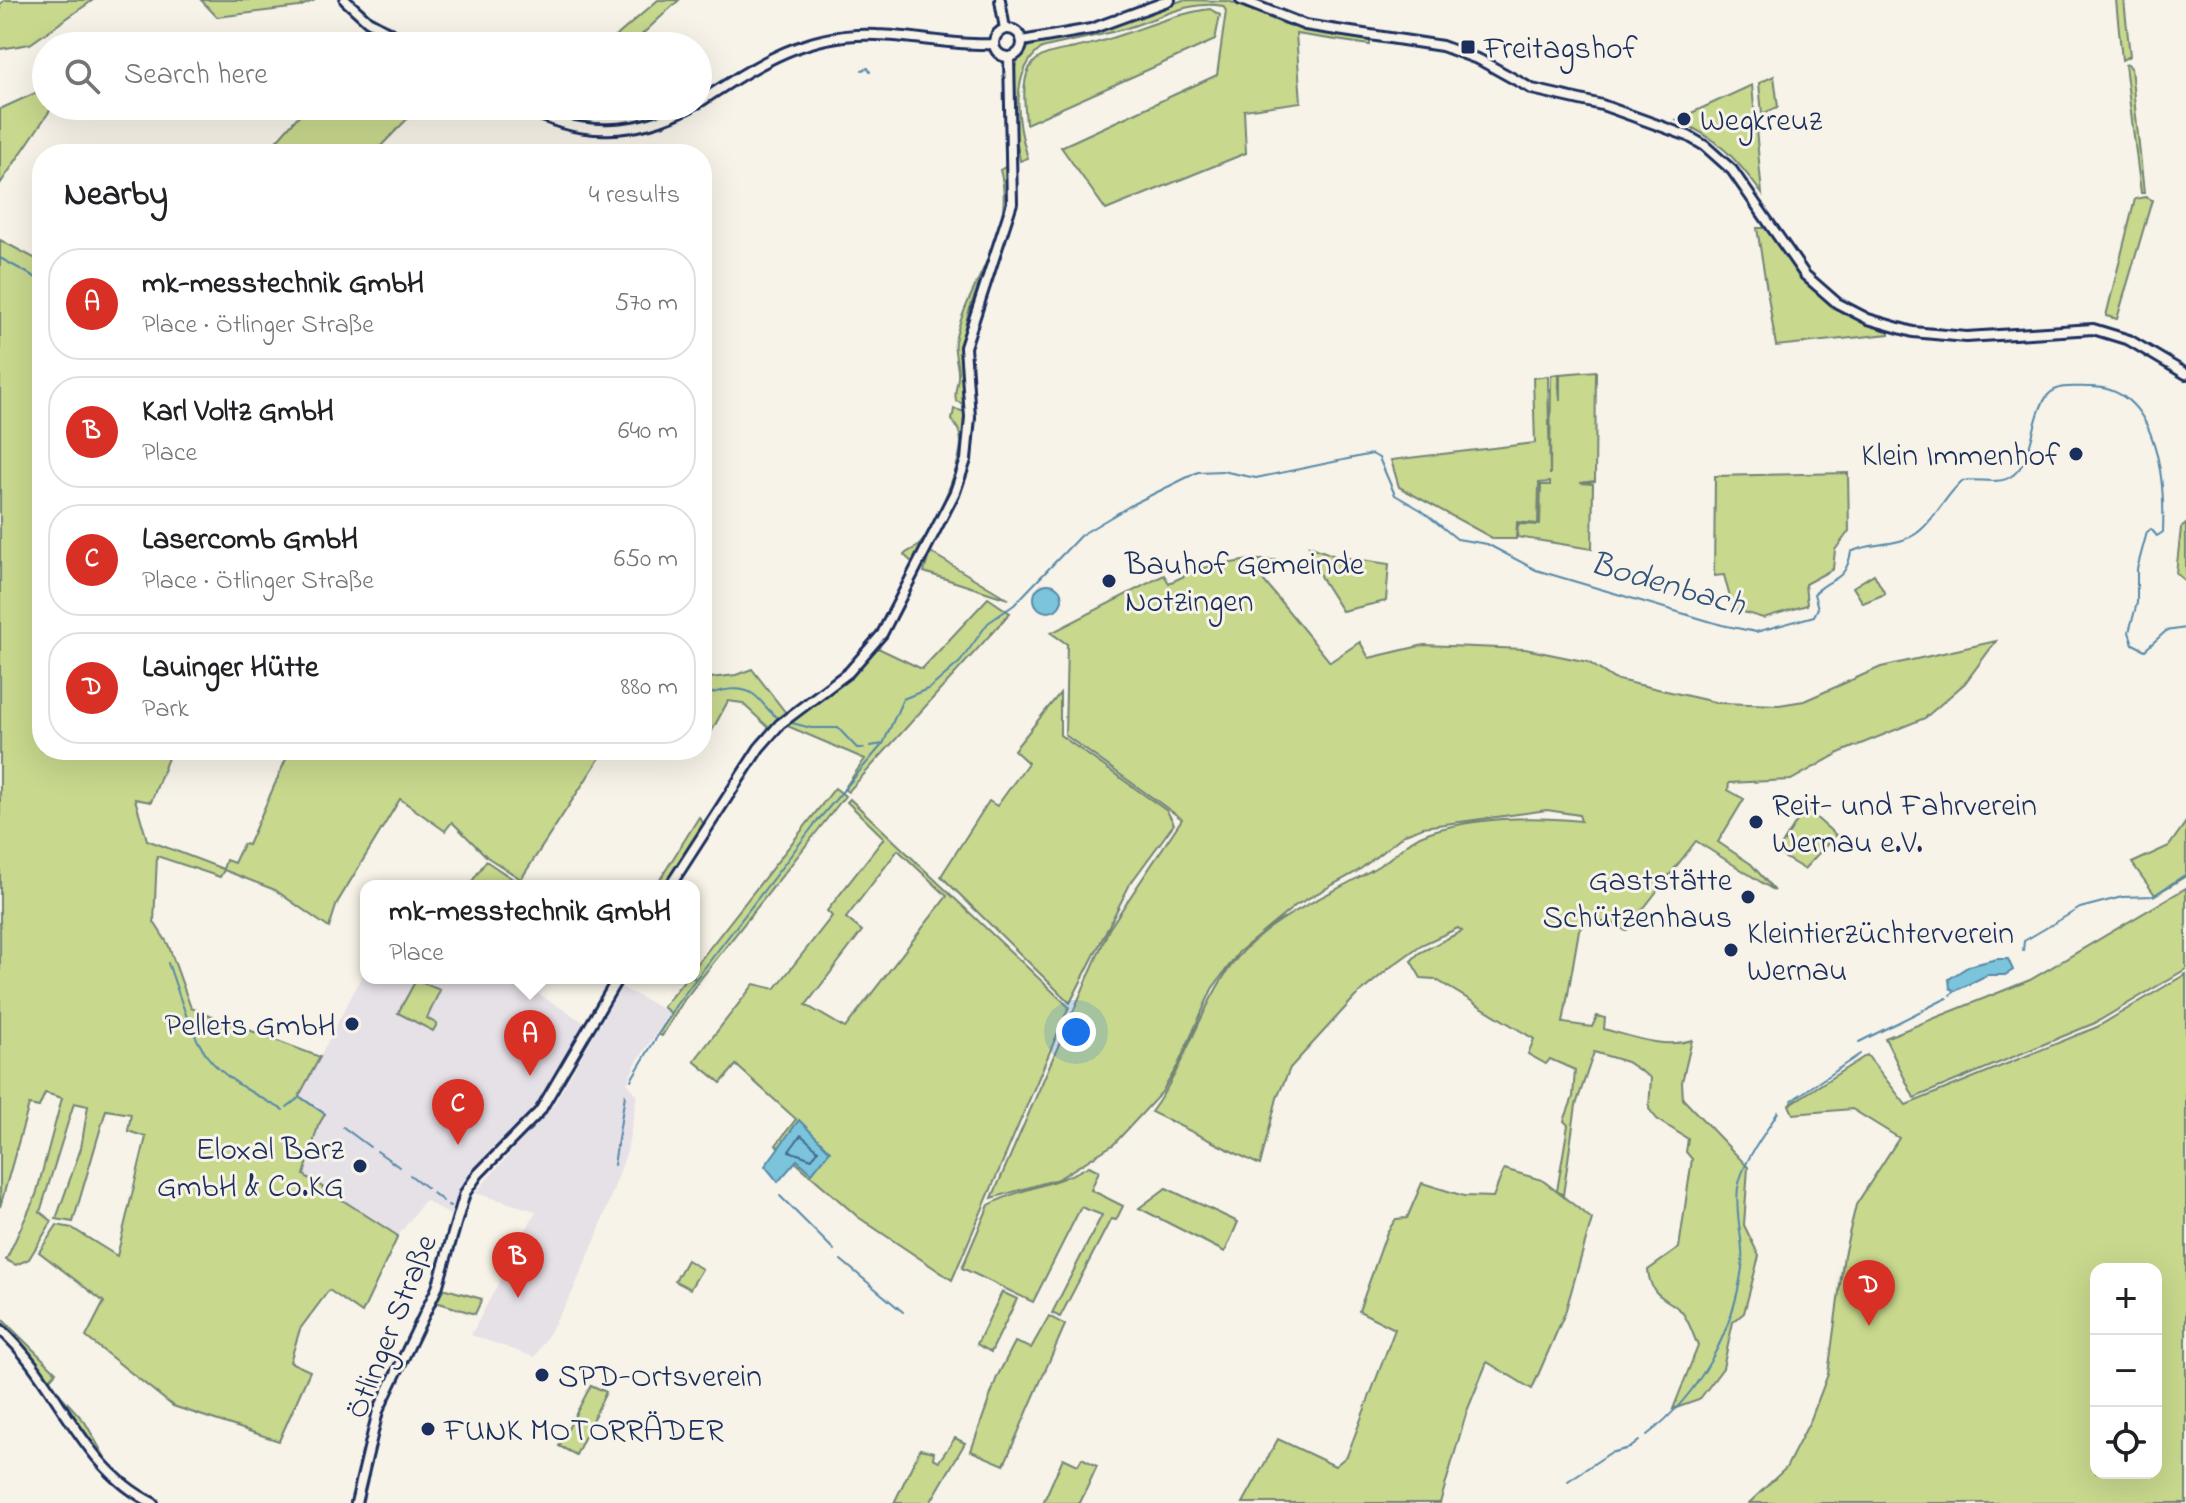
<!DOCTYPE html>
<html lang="en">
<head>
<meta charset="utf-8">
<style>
	:root { --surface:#fff; --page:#f2f2f2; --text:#202124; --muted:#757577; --line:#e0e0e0; --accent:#d93025 }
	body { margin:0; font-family:"Indie Flower",sans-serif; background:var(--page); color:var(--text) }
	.controls { position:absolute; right:24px; bottom:24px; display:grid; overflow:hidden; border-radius:16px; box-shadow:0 8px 32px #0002 }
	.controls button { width:72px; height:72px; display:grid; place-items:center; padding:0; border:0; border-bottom:2px solid var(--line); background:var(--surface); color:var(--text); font:40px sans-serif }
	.you { position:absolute; left:1076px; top:1032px; width:28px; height:28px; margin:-20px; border:6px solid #fff; border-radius:50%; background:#1a73e8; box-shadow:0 0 0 12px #1a73e833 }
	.badge { display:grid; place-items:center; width:52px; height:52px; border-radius:50%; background:var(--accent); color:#fff; font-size:26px; font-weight:700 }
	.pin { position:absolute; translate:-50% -66px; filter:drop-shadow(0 2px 4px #0008) }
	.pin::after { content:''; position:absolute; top:42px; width:28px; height:24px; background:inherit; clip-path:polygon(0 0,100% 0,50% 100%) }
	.popup { position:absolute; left:360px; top:880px; width:340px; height:104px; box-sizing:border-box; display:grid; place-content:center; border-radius:16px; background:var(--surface); filter:drop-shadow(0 2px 6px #0005); font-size:26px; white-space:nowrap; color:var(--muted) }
	.popup b { font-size:30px; color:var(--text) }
	.popup::after { content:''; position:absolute; left:50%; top:100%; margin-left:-16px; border:16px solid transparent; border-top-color:var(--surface) }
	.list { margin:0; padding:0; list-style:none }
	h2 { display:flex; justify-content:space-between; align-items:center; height:104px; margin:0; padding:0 32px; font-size:34px }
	h2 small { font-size:26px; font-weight:400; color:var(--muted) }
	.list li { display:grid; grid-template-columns:52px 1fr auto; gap:24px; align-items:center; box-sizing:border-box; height:112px; margin:0 16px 16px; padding:0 16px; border:2px solid var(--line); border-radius:32px }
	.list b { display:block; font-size:30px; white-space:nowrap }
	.list p { margin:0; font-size:26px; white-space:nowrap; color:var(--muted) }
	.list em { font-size:26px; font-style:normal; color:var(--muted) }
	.icon { flex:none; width:44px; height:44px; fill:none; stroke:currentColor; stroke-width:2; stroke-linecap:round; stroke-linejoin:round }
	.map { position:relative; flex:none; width:2186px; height:1503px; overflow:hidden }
	.search { position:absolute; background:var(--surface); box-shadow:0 8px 32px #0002; left:32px; top:32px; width:680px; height:88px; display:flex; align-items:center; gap:20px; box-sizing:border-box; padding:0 28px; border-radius:44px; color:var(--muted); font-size:30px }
	.panel { position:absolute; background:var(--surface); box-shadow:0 8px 32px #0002; left:32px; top:144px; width:680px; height:616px; border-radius:32px }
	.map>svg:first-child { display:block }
	.built { fill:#e6e0e7 }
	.green { fill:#c8d88d; stroke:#728476; stroke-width:2; fill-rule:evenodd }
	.water { fill:#7bc4db; stroke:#5588a9; stroke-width:2 }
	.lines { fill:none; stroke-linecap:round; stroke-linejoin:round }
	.shore { stroke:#416b90; stroke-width:2 }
	.stream { stroke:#5588a9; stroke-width:2 }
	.secondary-casing { stroke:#1b2f5e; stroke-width:14 }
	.secondary { stroke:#f7f3e8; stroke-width:8 }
	.poi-dot { fill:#1b2f5e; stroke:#f7f3e8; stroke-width:3 }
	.labels { text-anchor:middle; stroke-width:6; stroke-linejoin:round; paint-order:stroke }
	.poi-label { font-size:32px; fill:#1b2f5e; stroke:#f7f3e8; text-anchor:start }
	.street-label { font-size:32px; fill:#1b2f5e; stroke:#f7f3e8 }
	.water-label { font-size:34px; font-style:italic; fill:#33547d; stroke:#f7f3e8 }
</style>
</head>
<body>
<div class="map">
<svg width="2186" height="1503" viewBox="0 0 2186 1503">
	<rect width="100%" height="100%" fill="#f7f3e8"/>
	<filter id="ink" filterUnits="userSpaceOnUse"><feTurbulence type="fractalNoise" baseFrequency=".0125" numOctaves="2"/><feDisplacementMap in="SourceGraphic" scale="16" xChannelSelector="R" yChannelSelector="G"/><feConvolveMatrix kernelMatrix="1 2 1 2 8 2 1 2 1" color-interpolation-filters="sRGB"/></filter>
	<g filter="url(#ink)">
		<g class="built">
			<path d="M366,969V978H513L588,1025L535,1109L482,1163L459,1191L450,1215L425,1200L398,1236L304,1175L318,1126L325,1114L299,1096Z"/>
			<path d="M621,987L670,1013L636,1063L627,1083L637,1095L627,1151L595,1241L571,1295L535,1357L471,1335L536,1211L475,1193L554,1104Z"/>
		</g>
		<g class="green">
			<path d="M5,0H93L30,44L0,49V4Z"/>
			<path d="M201,0H315L299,7L217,17Z"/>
			<path d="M658,0H679L634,42L626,46H588L612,40Z"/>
			<path d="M1183,0L1229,1L1289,26L1370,40V45L1296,34L1301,102L1244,110L1246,153L1106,210L1061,147L1217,75L1226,11L1223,6C1188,0 1160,18 1127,28C1099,36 1070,41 1042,48C1009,72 1017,124 1028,158L1020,161C1015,130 1000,67 1029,46L1109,27Z"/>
			<path d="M2116,0H2124L2130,56L2122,60Z"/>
			<path d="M1210,9L1220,15L1215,40L1026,124C1025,106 1020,78 1033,63C1044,51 1064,51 1079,47C1124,38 1165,15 1210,9Z"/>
			<path d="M2128,64L2131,68L2144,193H2141L2125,65Z"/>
			<path d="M1774,76L1778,107L1762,114L1759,83Z"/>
			<path d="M1752,85L1762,194C1737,159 1717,137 1676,120Z"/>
			<path d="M46,88V106H53L0,184V109Z"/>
			<path d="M307,106H420L373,154H265Z"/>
			<path d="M1007,166C1016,222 982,266 967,318C959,347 963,374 963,404L956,401C954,391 957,387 958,377C959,365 953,353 955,341C967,282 1018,233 1000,170Z"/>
			<path d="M2145,197L2152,200L2117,319L2106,316L2135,199Z"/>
			<path d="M1757,228H1766C1801,280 1828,309 1889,331V334L1776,346Z"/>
			<path d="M0,240L42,262V750H171L151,802L135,799L147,840L223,869L226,860L234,863L243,844L248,845L290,750H605L521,879L487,857L452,822L445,831L400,799L337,903L329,928L275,890L224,870L220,877L157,856L154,922L168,944L191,1008L320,1057L299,1096L325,1114L318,1126L304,1175L398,1236L362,1313L329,1290L300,1329L290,1362L310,1371L279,1441L173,1406L86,1337L104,1302L39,1252L57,1225L72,1228L117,1256L146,1137L128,1131L131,1114L106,1110L73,1222L56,1219L81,1148L88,1106L74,1103L40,1212L52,1221L29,1259L16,1265L6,1260L36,1195L62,1098L45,1093L39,1107L29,1105L0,1207Z"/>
			<path d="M1596,371L1595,481L1580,483L1593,484L1592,549L1517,537L1518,524L1540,525L1541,485H1550V482L1539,483L1538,524L1517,522L1516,539H1494L1399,487L1391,460L1535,443L1533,378L1548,376L1550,475L1551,375L1558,374L1560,401V374Z"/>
			<path d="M954,409L966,412L960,469L914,564L904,555C908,550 914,550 919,545C936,528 960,466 961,442C961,433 957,427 952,420Z"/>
			<path d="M1848,473L1849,531L1835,550L1833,569L1805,584L1807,605L1763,618L1733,609L1724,575L1714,576L1715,476Z"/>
			<path d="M2186,524V582L2176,573L2181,528Z"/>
			<path d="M1309,546L1335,556L1389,564L1386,601L1342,611L1321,578Z"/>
			<path d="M930,552L1008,599L924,572Z"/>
			<path d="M1249,560H1277L1263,580L1330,662L1360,642L1369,658L1424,645L1525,649L1588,662L1614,679L1719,703L1779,705L1804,701L1881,667L1996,641L1965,683L1925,718L1841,752L1791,780L1729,783L1728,790L1744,799L1718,842L1751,864L1775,891L1696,841L1626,931L1610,922H1589L1579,930L1563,1023L1592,1027L1597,1016L1605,1018L1604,1029C1633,1037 1664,1049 1692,1040L1682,1082L1683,1099L1748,1167L1744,1225L1759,1256L1744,1313L1733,1322L1723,1368L1699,1400L1673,1409L1698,1346C1693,1335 1688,1317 1680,1310C1664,1296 1651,1298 1648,1270L1679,1248L1692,1159L1686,1152L1688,1139L1657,1119L1649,1109L1651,1078L1627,1062L1594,1052L1576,1105L1563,1195L1557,1191L1568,1125L1564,1121L1573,1097L1575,1070L1550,1059L1546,1064L1528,1054L1534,1039L1435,979L1421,978L1411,961L1419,953L1462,931L1458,928L1421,945L1392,966L1355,997L1290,1068L1277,1098L1260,1165L1151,1112C1188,1063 1200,1004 1237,958C1274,914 1332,895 1380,865C1398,854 1408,839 1430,832C1478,817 1531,816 1581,821L1579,815L1547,810L1423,827L1405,834L1358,871L1296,905L1239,952L1212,989L1178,1065L1162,1092L1114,1144L1058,1179L992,1198L1109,929L1182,819L1065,735L1067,644L1051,633L1164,575L1169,583L1202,568Z"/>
			<path d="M1874,574L1885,594L1863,603L1853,587Z"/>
			<path d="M988,598L1010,613L848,792L844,789L865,759L785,725L847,679L878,648L922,669Z"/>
			<path d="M752,669L786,713L769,728L742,703L728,701L702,749V679L736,675Z"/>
			<path d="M1060,693V735L1167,811L1174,824L1130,884L1070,1003L941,876L989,801L997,806L1028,763L1014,750Z"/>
			<path d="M835,788L845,796L684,1000L662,1036L658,1034L672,1014L663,1007L686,978H694V968Z"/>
			<path d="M850,799L1069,1007L952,1280L858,1217L776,1145L796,1119L736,1065L721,1083L694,1061L754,984L775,989L832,916L827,911L884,838L847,802ZM898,850L947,896L845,1028L806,1005L862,931L846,918Z"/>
			<path d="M1805,808L1836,835L1804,869L1777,853Z"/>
			<path d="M699,817L704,824L668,886H656Z"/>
			<path d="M2186,822V876L2155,895L2132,863L2169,846Z"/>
			<path d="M486,861L523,886H469Z"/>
			<path d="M2186,888V969L2095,1023L1914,1098L1885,1038L2030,980Z"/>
			<path d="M2186,974V1503H1749L1786,1468L1811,1419L1828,1374L1844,1255L1856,1205L1899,1138L1852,1109L1793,1114L1789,1105L1867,1055L1906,1105L2097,1027ZM2156,1269V1473H2096V1269Z"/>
			<path d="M416,980L440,990L427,1018L437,1024L433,1031L398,1013Z"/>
			<path d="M1089,1166L1099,1171L1091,1190L1123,1206L1116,1220L1111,1219L1060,1317L1052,1313L1102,1215L1081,1207L1033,1302L962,1268L989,1205C1021,1187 1053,1187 1089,1166Z"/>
			<path d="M1504,1169L1542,1180L1592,1219L1565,1313L1532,1389L1487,1362L1467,1411L1440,1503H1243L1278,1439L1335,1466L1347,1456L1395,1329L1359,1311L1387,1232L1396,1219L1407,1218L1422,1183L1464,1196L1493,1197Z"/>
			<path d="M1166,1188L1238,1222L1225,1252L1139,1208Z"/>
			<path d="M687,1260L702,1269L690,1289L675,1281Z"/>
			<path d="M442,1288L482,1299L475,1314L436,1302Z"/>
			<path d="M1002,1292L1017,1299L991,1352L977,1344Z"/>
			<path d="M1049,1316L1065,1325L1004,1465L971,1451L997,1377L1015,1342L1031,1348Z"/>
			<path d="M0,1317L56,1372L49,1380L0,1325Z"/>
			<path d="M591,1385L606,1392L576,1455L559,1446Z"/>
			<path d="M55,1389L85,1422L112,1470Z"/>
			<path d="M955,1438L965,1443L930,1503H894L920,1449L934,1452L933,1458L939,1461Z"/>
			<path d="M1063,1458L1078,1465L1082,1458L1097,1466L1080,1503H1043Z"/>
		</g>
		<g class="water">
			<circle cx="1048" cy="598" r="14"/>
			<path d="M1997,959H2008L2013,970L2005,975H1987L1955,991L1950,988L1949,979L1969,966Z"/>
			<path d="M799,1120L830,1151L812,1173L797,1160L778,1182L765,1166Z"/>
		</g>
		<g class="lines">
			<path class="shore" d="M801,1135L818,1150L812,1159L789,1151Z"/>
			<g class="stream">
				<path d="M862,70L868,68L870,72"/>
				<path d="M0,258L42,281"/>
				<path d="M702,696C717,692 738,684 753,694C762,700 767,711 777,717"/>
				<path d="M792,723L811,728H838L857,748H864"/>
				<path d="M870,746L883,744L903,699L930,688L960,662L988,623L1014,605L1081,535L1133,504L1198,472L1222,471L1256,478L1372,454L1379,458L1395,495L1421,510L1457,539L1487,544L1536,570L1722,625L1756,632L1814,616L1818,608L1814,594C1832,575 1845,584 1851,552C1871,542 1898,547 1917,533C1935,520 1945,496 1962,481C1978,478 1997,485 2010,477C2035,463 2030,417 2048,395C2058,384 2076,387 2089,387C2158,386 2165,480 2163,532L2157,536L2151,529L2147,532L2137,569V603L2129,632L2133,644L2145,650L2166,631L2186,628"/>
				<path d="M2023,951L2024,941L2080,908L2122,897L2153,896L2186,874"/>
				<path d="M168,963C179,993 188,1029 207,1056C224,1079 258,1096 283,1110"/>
				<path d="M1950,995L1955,991"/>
				<path d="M1859,1042L1947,998"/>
				<path d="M631,1080L676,1005L814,825L881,746"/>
				<path d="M1791,1101L1860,1054"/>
				<path d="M287,1107L300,1097L325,1114"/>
				<path d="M343,1127L370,1147"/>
				<path d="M377,1151L399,1167"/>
				<path d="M614,1165L625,1095"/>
				<path d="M410,1175L427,1188"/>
				<path d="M433,1193L443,1201"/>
				<path d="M780,1196L834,1250"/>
				<path d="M448,1205L450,1206"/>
				<path d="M841,1260L903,1312"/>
				<path d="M1647,1435C1699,1395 1733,1333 1742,1268C1745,1242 1734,1215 1738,1188C1743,1160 1764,1136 1778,1112"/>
				<path d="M1568,1481L1610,1453L1630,1448L1639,1441"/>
			</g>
			<defs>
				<g id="secondary">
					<path d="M345,0L368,21L414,46"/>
					<path d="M1000,0L1005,29"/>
					<path d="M1241,0L1305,25L1442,46L1480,60L1532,89L1602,105L1688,136L1705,146L1732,170L1805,275L1837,303L1868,319L1913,332L1966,337L2093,329L2129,340L2186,374"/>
					<circle cx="1008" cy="43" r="14"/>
					<path d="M1022,41L1091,29L1170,0"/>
					<path d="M698,103C755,66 806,31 877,35C916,36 954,46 993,44"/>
					<path d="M524,106C578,139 638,135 692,106"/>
					<path d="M670,886L759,748L780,724L849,672L882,634L955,492L966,460L970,417L965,347L1012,203L1009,57"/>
					<path d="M0,1329C58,1380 80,1468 153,1503"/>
					<path d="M356,1503L378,1411L437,1288L465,1193L478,1174L540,1111L618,978"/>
				</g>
			</defs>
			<use href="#secondary" class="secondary-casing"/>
			<use href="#secondary" class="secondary"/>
		</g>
	</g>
	<g class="poi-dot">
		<rect x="1460" y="39" width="16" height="16" rx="4"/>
		<circle cx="1684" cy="119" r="8"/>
		<circle cx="2076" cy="454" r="8"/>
		<circle cx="1109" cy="581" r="8"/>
		<circle cx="1756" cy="822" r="8"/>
		<circle cx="1748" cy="897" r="8"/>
		<circle cx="1731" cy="950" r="8"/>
		<circle cx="352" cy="1024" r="8"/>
		<circle cx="360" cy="1166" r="8"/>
		<circle cx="542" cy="1375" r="8"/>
		<circle cx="428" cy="1429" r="8"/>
	</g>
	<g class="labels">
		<g class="poi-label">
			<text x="1484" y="58">Freitagshof</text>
			<text x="1700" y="130">Wegkreuz</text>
			<text x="2060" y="465" text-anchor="end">Klein Immenhof</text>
			<text x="1125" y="574">Bauhof Gemeinde<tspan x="1125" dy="37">Notzingen</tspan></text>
			<text x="1772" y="815">Reit- und Fahrverein<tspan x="1772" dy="37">Wernau e.V.</tspan></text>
			<text x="1732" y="890" text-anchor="end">Gaststätte<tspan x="1732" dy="37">Schützenhaus</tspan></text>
			<text x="1747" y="943">Kleintierzüchterverein<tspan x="1747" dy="37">Wernau</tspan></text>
			<text x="336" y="1035" text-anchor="end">Pellets GmbH</text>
			<text x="344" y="1159" text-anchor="end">Eloxal Barz<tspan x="344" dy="37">GmbH &amp; Co.KG</tspan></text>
			<text x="558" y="1386">SPD-Ortsverein</text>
			<text x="444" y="1440">FUNK MOTORRÄDER</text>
		</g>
		<g class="street-label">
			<text transform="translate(390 1326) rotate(-68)" y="11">Ötlinger Straße</text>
		</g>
		<g class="water-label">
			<text transform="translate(1668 582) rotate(16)" y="12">Bodenbach</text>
		</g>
	</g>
</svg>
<div class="controls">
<button>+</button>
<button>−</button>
<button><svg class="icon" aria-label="locate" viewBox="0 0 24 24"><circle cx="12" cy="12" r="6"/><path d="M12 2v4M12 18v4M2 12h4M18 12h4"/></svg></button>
</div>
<div class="you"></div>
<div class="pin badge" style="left:530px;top:1076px">A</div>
<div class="popup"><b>mk-messtechnik GmbH</b>Place</div>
<div class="pin badge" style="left:518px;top:1298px">B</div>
<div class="pin badge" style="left:458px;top:1145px">C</div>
<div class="pin badge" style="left:1869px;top:1326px">D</div>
<div class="search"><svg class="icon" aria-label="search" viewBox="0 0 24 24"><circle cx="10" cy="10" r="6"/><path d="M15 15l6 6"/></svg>Search here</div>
<section class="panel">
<h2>Nearby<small>4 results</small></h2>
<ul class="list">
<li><span class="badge">A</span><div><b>mk-messtechnik GmbH</b><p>Place · Ötlinger Straße</p></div><em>570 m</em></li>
<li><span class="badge">B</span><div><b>Karl Voltz GmbH</b><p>Place</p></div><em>640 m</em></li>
<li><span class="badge">C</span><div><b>Lasercomb GmbH</b><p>Place · Ötlinger Straße</p></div><em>650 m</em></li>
<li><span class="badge">D</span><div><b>Lauinger Hütte</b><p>Park</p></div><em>880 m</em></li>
</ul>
</section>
</div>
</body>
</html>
